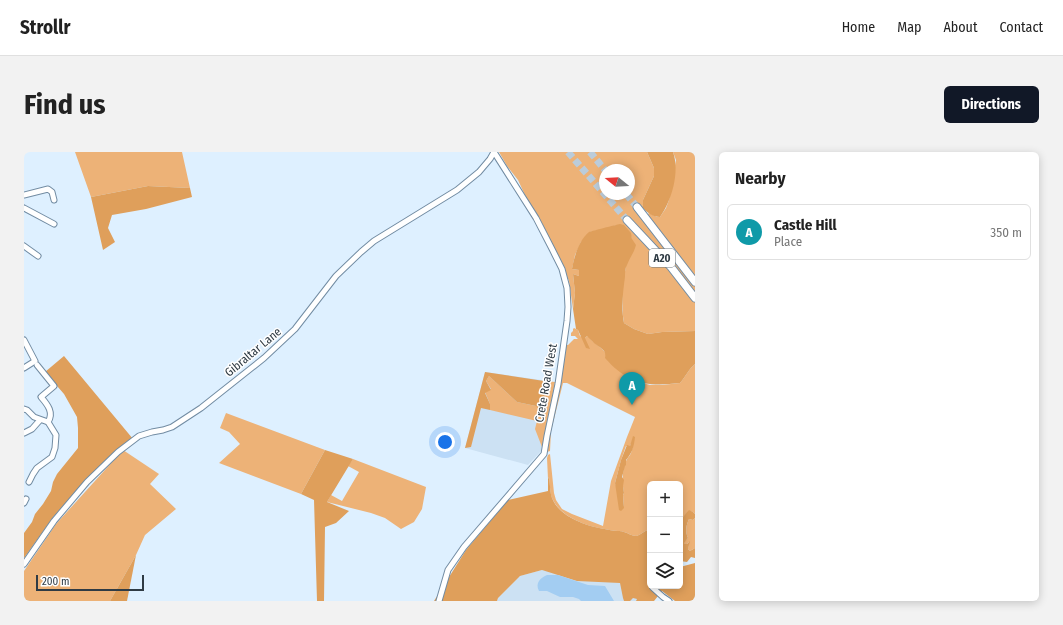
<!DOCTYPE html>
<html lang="en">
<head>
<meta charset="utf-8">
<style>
	:root { --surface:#fff; --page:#f2f2f2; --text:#222; --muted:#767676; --line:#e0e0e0; --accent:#111827 }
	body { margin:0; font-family:"Fira Sans Condensed",sans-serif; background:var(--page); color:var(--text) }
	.controls { position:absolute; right:12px; bottom:12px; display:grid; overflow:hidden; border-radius:6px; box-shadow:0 2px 10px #0003 }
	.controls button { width:36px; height:36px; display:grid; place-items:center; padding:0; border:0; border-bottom:1px solid var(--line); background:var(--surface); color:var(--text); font:20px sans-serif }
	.compass { position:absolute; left:575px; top:12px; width:36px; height:36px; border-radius:50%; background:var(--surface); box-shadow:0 2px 10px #0003; rotate:288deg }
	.scale { position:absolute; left:12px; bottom:10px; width:108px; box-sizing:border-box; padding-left:4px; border:2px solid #2f3b44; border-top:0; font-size:11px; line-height:14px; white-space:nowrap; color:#2f3b44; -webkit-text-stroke:3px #fff; paint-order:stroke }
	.you { position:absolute; left:421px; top:290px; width:14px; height:14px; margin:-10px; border:3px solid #fff; border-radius:50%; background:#1a73e8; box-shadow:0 0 0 6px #1a73e833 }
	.badge { display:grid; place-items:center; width:26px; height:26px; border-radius:50%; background:var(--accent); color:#fff; font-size:13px; font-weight:700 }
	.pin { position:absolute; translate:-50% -33px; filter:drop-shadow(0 1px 2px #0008) }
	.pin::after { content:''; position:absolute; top:21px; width:14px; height:12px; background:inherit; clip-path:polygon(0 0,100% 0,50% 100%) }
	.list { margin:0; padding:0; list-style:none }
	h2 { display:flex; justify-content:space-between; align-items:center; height:52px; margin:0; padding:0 16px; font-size:17px }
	h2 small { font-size:13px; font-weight:400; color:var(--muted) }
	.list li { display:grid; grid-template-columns:26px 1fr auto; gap:12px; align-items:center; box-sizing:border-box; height:56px; margin:0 8px 8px; padding:0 8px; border:1px solid var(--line); border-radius:6px }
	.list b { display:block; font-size:15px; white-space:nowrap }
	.list p { margin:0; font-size:13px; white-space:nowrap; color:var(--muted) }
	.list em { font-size:13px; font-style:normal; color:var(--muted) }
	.icon { flex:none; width:22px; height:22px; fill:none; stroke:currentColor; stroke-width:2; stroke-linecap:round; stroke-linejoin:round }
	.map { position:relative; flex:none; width:671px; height:449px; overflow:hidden; border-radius:6px }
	header { display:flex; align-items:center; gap:24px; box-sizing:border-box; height:56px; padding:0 20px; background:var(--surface); border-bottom:1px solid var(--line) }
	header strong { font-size:19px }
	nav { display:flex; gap:22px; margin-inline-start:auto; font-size:14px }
	.intro { display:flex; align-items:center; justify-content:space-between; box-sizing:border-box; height:96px; padding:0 24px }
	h1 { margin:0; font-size:28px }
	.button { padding:10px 18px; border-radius:6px; background:var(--accent); color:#fff; font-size:14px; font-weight:700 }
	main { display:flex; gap:24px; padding:0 24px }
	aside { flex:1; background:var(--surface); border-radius:6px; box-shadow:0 2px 10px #0003 }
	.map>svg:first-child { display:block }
	.built { fill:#cce1f3 }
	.green { fill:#edb277; fill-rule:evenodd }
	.forest { fill:#df9f5b }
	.water { fill:#a3cdf2 }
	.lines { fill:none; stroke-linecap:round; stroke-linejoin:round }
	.highway-tunnel { stroke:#bbccda; stroke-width:7; stroke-dasharray:7 3.5; stroke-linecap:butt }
	.minor-casing { stroke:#728ca3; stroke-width:7 }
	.highway-casing { stroke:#728ca3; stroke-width:9 }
	.minor { stroke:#fff; stroke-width:5 }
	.highway { stroke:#fff; stroke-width:7 }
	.labels { text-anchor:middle; stroke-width:3; stroke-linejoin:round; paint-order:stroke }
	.shield { fill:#fff; stroke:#6d767c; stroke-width:1 }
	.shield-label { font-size:11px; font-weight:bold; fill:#2f3b44 }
	.street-label { font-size:12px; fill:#2f3b44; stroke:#fff }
</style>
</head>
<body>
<header>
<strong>Strollr</strong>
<nav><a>Home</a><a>Map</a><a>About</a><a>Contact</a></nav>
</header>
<div class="intro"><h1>Find us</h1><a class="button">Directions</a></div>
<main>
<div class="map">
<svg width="671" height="449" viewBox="0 0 671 449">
	<rect width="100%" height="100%" fill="#def0ff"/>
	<g class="built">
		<path d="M461,220L531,230L518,298L504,313L441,296Z"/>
		<path d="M518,418L596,431L617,449H473L474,446L496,424Z"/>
	</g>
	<g class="green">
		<path d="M51,0H158L166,36L124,34L67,45Z"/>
		<path d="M475,0H623L630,16V24L619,48V53L618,55L615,52L610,56L618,68L625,61L633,65H636L642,56L645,48L652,8L649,0H671V179L638,180L624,182L610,177L600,171L599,164V158L598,140L602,113L608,87L607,84L592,73L588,75L566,80L557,90L551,103L548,117L555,118V124L549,122L551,141L549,157L545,129L537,110L505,52L494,28L483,14ZM581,18H605V42H581Z"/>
		<path d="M550,176L554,178L556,184L561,186L563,184L565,185C570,192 578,195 582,202L603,226L619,231L626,233H638L656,231C662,224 665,217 671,212V362L669,360L665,359L657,367V371H656V332H626V378C620,378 617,383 612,384C608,384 604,381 600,380C600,380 595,379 594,379C572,377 538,369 528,346C526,342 526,331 525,325L524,327L523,306L524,303L526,302L530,341L532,348L538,357L548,362L579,374L587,329L603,285L611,265L543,231H539L527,279L526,299L523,300L525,281L541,193H544L550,187H554L551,184H547V181L549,179V177ZM610,285C609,290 609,296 607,301C606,304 603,306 602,309C598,318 598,331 600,341L599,343L600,356L591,331L597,308L602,294H606Z"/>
		<path d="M465,224L493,250L512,254L521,245L519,238L520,229L531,230L518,295L511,277L513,269L466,258V252L461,240L467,237L462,229Z"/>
		<path d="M202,261L301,298L277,342L195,311L216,292L205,280L196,276Z"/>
		<path d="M99,298L135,322L126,332L152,357L121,383L112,403L86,449H0V419L32,372Z"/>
		<path d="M329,307L402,335L398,357L390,370L377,377L361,366L347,361L303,350L307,343L318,349L335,320L324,314Z"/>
		<path d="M671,366V396L666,399L664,397L665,390L663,392H661L659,391L664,386C661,379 662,374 665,367L669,368Z"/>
	</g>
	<g class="forest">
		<path d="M623,0H649C656,20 648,48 636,65C629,65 622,60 618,55L619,53V48L630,24V16Z"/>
		<path d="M124,34L166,36L168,45L122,57L88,63L84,76L91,90L79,98L67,45Z"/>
		<path d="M596,72L600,73L607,81L608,87L612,93C610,101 606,105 603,113C601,116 601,121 601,125C599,139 597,156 600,171L610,177L624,182L638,180L671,179V212C665,217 662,224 656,231C623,235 604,232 581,206C583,198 576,196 570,191C568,189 565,186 563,184L561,186L566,197L562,196L554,178L552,177L549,157L551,141L549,122L555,124V118L548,117C550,105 555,88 565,80C567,79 592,73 596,72Z"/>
		<path d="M40,204L109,287L63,327L30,364L0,406V381L8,370L11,362L19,352L27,339L29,330L33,322L54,296V276L53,265L40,242L21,220Z"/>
		<path d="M461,220L520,229L519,238L521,245L519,261L512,254L493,250L465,224L462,229L467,238L461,241L466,252V258L457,256L447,295L441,296Z"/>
		<path d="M609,284L611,285C610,295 608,301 602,308V313L601,314L598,325L600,328L599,334L600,341L599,343L600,356L597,359L595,358L591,331L597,308L603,293L606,294Z"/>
		<path d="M301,298L329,307L303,350L325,359L312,371L301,375L300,449H293L290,348L277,342Z"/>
		<path d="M525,325C526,330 526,341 528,346C537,369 573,377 594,379C596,379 598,379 600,380C604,381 608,384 612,384C617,383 620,378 626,378V434H656V415L671,411V449H651L638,439L630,449H612L613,447L609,446L606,449H600L599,446L596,431L553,429L518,418L496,424L474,446L473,449H410L442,398L484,348L524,339V327Z"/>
		<path d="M665,358L669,360L671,362V366L669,368L665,367C662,374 661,379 664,386L660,391L661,392H663L666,389L664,397L666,399L671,396V406L667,405L663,410L656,409V371L657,370V367Z"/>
		<path d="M112,403L103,449H86Z"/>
	</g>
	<path class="water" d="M523,423H534L564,433L581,434L590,449H557L555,447L549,445H536L523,439H515C511,431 516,426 523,423Z"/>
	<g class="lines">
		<g class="highway-tunnel">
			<path d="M544,0L603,68"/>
			<path d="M566,0L581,18"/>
			<path d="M602,42L613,55"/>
		</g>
		<defs>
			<g id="minor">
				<path d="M0,43L24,37L28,40L30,48"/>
				<path d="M0,56L30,72"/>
				<path d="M0,94L14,104"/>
				<path d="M0,188L11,209L0,216"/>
				<path d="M13,213L30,234L17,245C24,253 30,261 24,270"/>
				<path d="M0,257L3,258L10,265L24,270L32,283L31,296L28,305L13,316L9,322L5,330"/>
				<path d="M0,281L8,277L16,268"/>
				<path d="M0,351L2,347"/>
				<path d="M0,412L30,369L63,330L94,300L115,284L128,280L139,278L148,275L177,256L240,206L271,177L312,124L337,100L350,89L433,38L455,20L466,7L470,0"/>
				<path d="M629,436L639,445L645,449"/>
				<path d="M415,449L424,418L440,395L520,302L523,284L534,232L543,169L544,155L543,136L538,117L528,97L512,66L470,0"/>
			</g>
			<g id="highway">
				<path d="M613,55L671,130"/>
				<path d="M603,68L647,115L671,146"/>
			</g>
		</defs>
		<use href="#minor" class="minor-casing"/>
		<use href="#highway" class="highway-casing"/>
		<use href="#minor" class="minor"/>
		<use href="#highway" class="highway"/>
	</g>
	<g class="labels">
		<rect class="shield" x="625" y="97" width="26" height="18" rx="3"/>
		<g class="shield-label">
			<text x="638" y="110">A20</text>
		</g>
		<g class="street-label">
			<text transform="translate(229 200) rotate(-40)" y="4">Gibraltar Lane</text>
			<text transform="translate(522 231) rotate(-80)" y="4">Crete Road West</text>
		</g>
	</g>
</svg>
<div class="controls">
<button>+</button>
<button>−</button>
<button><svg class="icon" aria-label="layers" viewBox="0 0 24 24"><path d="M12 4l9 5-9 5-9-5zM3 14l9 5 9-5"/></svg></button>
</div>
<svg class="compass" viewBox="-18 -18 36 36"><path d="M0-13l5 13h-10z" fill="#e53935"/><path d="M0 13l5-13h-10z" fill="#767676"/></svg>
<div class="scale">200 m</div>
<div class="you"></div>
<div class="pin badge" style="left:608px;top:253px;background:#0f9aa8">A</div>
</div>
<aside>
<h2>Nearby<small></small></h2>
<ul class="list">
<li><span class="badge" style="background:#0f9aa8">A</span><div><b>Castle Hill</b><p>Place</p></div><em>350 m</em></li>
</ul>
</aside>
</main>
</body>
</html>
